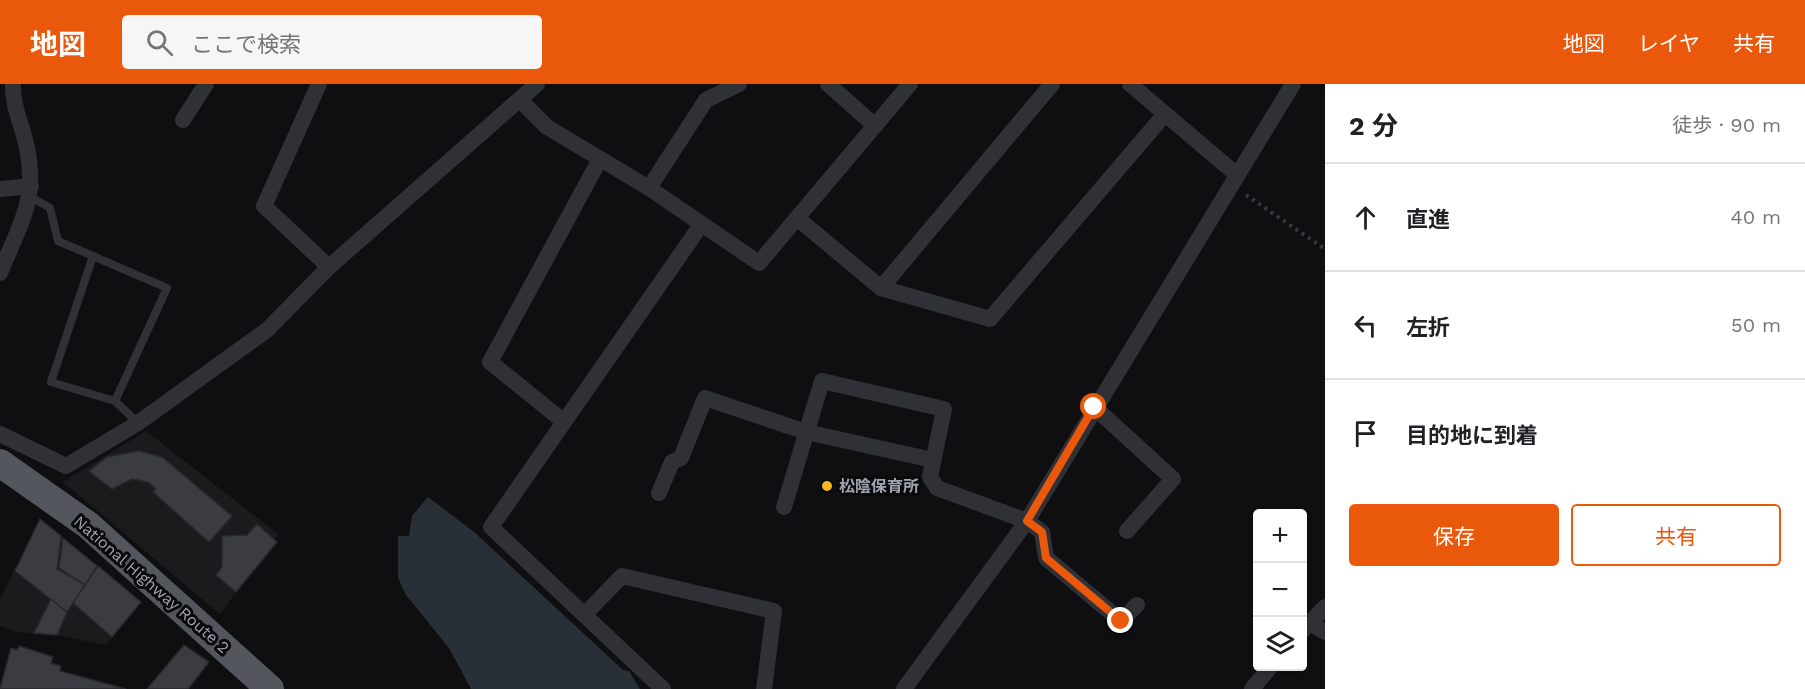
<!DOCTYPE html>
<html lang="ja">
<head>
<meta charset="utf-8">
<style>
	:root { --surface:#fff; --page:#f6f6f6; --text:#202124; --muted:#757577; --line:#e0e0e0; --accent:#ea580c }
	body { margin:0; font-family:"Work Sans","Noto Sans JP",sans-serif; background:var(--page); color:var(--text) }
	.controls { position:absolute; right:18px; bottom:18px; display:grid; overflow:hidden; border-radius:6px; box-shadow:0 2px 4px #0004 }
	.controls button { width:54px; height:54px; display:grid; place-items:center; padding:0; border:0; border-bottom:2px solid var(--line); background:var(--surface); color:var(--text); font:30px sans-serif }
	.stop { position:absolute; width:18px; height:18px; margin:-14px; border:4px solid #ea580c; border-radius:50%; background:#fff }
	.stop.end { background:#ea580c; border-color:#fff; box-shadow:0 2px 6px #0008 }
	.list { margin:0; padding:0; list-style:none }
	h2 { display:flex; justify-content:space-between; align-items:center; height:78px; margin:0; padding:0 24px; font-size:26px }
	h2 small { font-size:20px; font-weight:400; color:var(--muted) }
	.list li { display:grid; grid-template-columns:39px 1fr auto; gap:18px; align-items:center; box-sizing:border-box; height:108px; padding:0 24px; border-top:2px solid var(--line) }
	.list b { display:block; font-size:22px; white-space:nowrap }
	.list em { font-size:20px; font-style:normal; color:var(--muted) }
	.actions { display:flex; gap:12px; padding:18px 24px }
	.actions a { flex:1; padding:14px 0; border:2px solid var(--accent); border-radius:6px; text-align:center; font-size:21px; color:var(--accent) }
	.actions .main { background:var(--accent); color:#fff }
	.icon { flex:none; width:33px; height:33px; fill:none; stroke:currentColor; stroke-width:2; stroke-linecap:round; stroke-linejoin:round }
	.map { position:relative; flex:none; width:1325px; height:605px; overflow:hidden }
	header { display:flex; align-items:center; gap:36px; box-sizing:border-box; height:84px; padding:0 30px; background:var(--accent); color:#fff }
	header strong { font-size:28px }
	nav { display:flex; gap:33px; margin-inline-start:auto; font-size:21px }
	.search { width:420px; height:54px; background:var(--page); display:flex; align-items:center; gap:15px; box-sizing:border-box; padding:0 21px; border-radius:6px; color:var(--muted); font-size:22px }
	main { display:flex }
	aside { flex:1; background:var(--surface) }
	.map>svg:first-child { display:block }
	.built { fill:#1b1b1e }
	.water { fill:#282f36 }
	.building { fill:#3b3c41; stroke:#29292d; stroke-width:1.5 }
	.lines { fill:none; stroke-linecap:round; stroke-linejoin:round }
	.path { stroke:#36383d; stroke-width:4; stroke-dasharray:3 4.5; stroke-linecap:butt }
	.service { stroke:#303136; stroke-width:8 }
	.minor { stroke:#303136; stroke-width:16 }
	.trunk { stroke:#54565e; stroke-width:28 }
	.route { stroke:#ea580c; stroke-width:8 }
	.poi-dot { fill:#f8b820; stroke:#0a0a0c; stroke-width:2 }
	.labels { text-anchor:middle; stroke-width:6; stroke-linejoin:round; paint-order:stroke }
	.poi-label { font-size:16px; font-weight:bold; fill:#a0a5b2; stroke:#0a0a0c; text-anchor:start }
	.street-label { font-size:16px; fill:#a0a5b2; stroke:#0a0a0c }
</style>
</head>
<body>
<header>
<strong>地図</strong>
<div class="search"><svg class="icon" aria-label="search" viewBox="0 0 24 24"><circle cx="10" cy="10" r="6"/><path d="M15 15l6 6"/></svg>ここで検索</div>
<nav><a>地図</a><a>レイヤ</a><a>共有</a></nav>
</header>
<main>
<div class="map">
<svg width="1325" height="605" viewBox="0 0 1325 605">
	<rect width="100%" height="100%" fill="#0f0f11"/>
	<g class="built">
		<path d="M146,347L278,450L220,530L63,398Z"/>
		<path d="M40,435L141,518L106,561L51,550L16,548L0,542V515Z"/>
	</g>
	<path class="water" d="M428,413L474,448L623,586L629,587L640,605H471L449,564L406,511L398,494V452H409L412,432Z"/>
	<g class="building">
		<path d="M139,367L162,373L232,432L209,458L153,408L156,405L148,398L132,395L112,405L89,387L107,373Z"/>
		<path d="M40,435L61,452L57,485L85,501L67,528L15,487Z"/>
		<path d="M257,440L277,458L236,508L216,491L222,483V452L247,451Z"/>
		<path d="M63,454L97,482L85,501L59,484Z"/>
		<path d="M98,482L141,518L112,553L73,519Z"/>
		<path d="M51,515L67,528L57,551L34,549Z"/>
		<path d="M184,561L209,578L188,605H147Z"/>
		<path d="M19,562L53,573L51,579L61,582L60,587L126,605H0L11,564L17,566Z"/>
	</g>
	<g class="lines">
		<path class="path" d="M1246,111L1325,165"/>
		<g class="service">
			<path d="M31,113L50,124L58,157L167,204L115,317"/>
			<path d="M93,172L51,298L115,317L138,339"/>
		</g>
		<g class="minor">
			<path d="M319,0L264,122L329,183"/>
			<path d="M828,0L875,42"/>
			<path d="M1130,0L1237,91"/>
			<path d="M520,16L547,43L649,104L759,179L910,0"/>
			<path d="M183,36L206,0"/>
			<path d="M649,104L706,16L739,0"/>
			<path d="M0,105L31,102"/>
			<path d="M797,134L881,204L990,235L1165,30"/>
			<path d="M0,189C19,142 38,117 27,64C23,43 12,22 13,0"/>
			<path d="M881,204L1052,0"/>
			<path d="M1094,323L1173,395L1127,447"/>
			<path d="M563,337L490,278L600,75"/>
			<path d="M0,350L66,382L138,339L267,246L329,183L537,0"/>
			<path d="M659,409L672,378L681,374L705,314L806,348L933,376"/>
			<path d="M784,423L822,297L944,325L930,393L937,404L1027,437L1042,448L1046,474L1121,537L1137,521"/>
			<path d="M585,530L622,492L774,527L764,605"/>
			<path d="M1310,539L1325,548"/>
			<path d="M1302,547L1325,523"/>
			<path d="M663,605L491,443L701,141"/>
			<path d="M904,605L1027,437L1293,0"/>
			<path d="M1252,605L1271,582"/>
		</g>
		<path class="trunk" d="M0,379L88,441L270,605"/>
	</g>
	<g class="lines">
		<path class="route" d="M1094,323L1027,437L1042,448L1046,474L1121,537"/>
	</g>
	<circle class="poi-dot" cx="827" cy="402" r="6"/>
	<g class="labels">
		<g class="poi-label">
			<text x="839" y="408">松陰保育所</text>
		</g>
		<g class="street-label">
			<text transform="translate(152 500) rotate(41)" y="6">National Highway Route 2</text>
		</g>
	</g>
</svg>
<div class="controls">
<button>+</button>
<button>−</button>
<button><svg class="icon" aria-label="layers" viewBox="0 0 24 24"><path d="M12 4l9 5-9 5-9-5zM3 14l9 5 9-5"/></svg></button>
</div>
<div class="stop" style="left:1094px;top:323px"></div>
<div class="stop end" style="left:1121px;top:537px"></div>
</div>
<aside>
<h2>2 分<small>徒歩 · 90 m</small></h2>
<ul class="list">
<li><svg class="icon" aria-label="ahead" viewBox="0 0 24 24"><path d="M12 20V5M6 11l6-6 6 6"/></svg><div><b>直進</b></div><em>40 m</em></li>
<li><svg class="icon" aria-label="left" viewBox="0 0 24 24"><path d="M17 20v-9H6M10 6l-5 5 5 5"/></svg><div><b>左折</b></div><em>50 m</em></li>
<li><svg class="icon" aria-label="arrive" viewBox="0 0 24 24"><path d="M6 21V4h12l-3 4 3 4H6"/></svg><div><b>目的地に到着</b></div></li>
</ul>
<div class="actions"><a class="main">保存</a><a>共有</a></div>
</aside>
</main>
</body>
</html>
